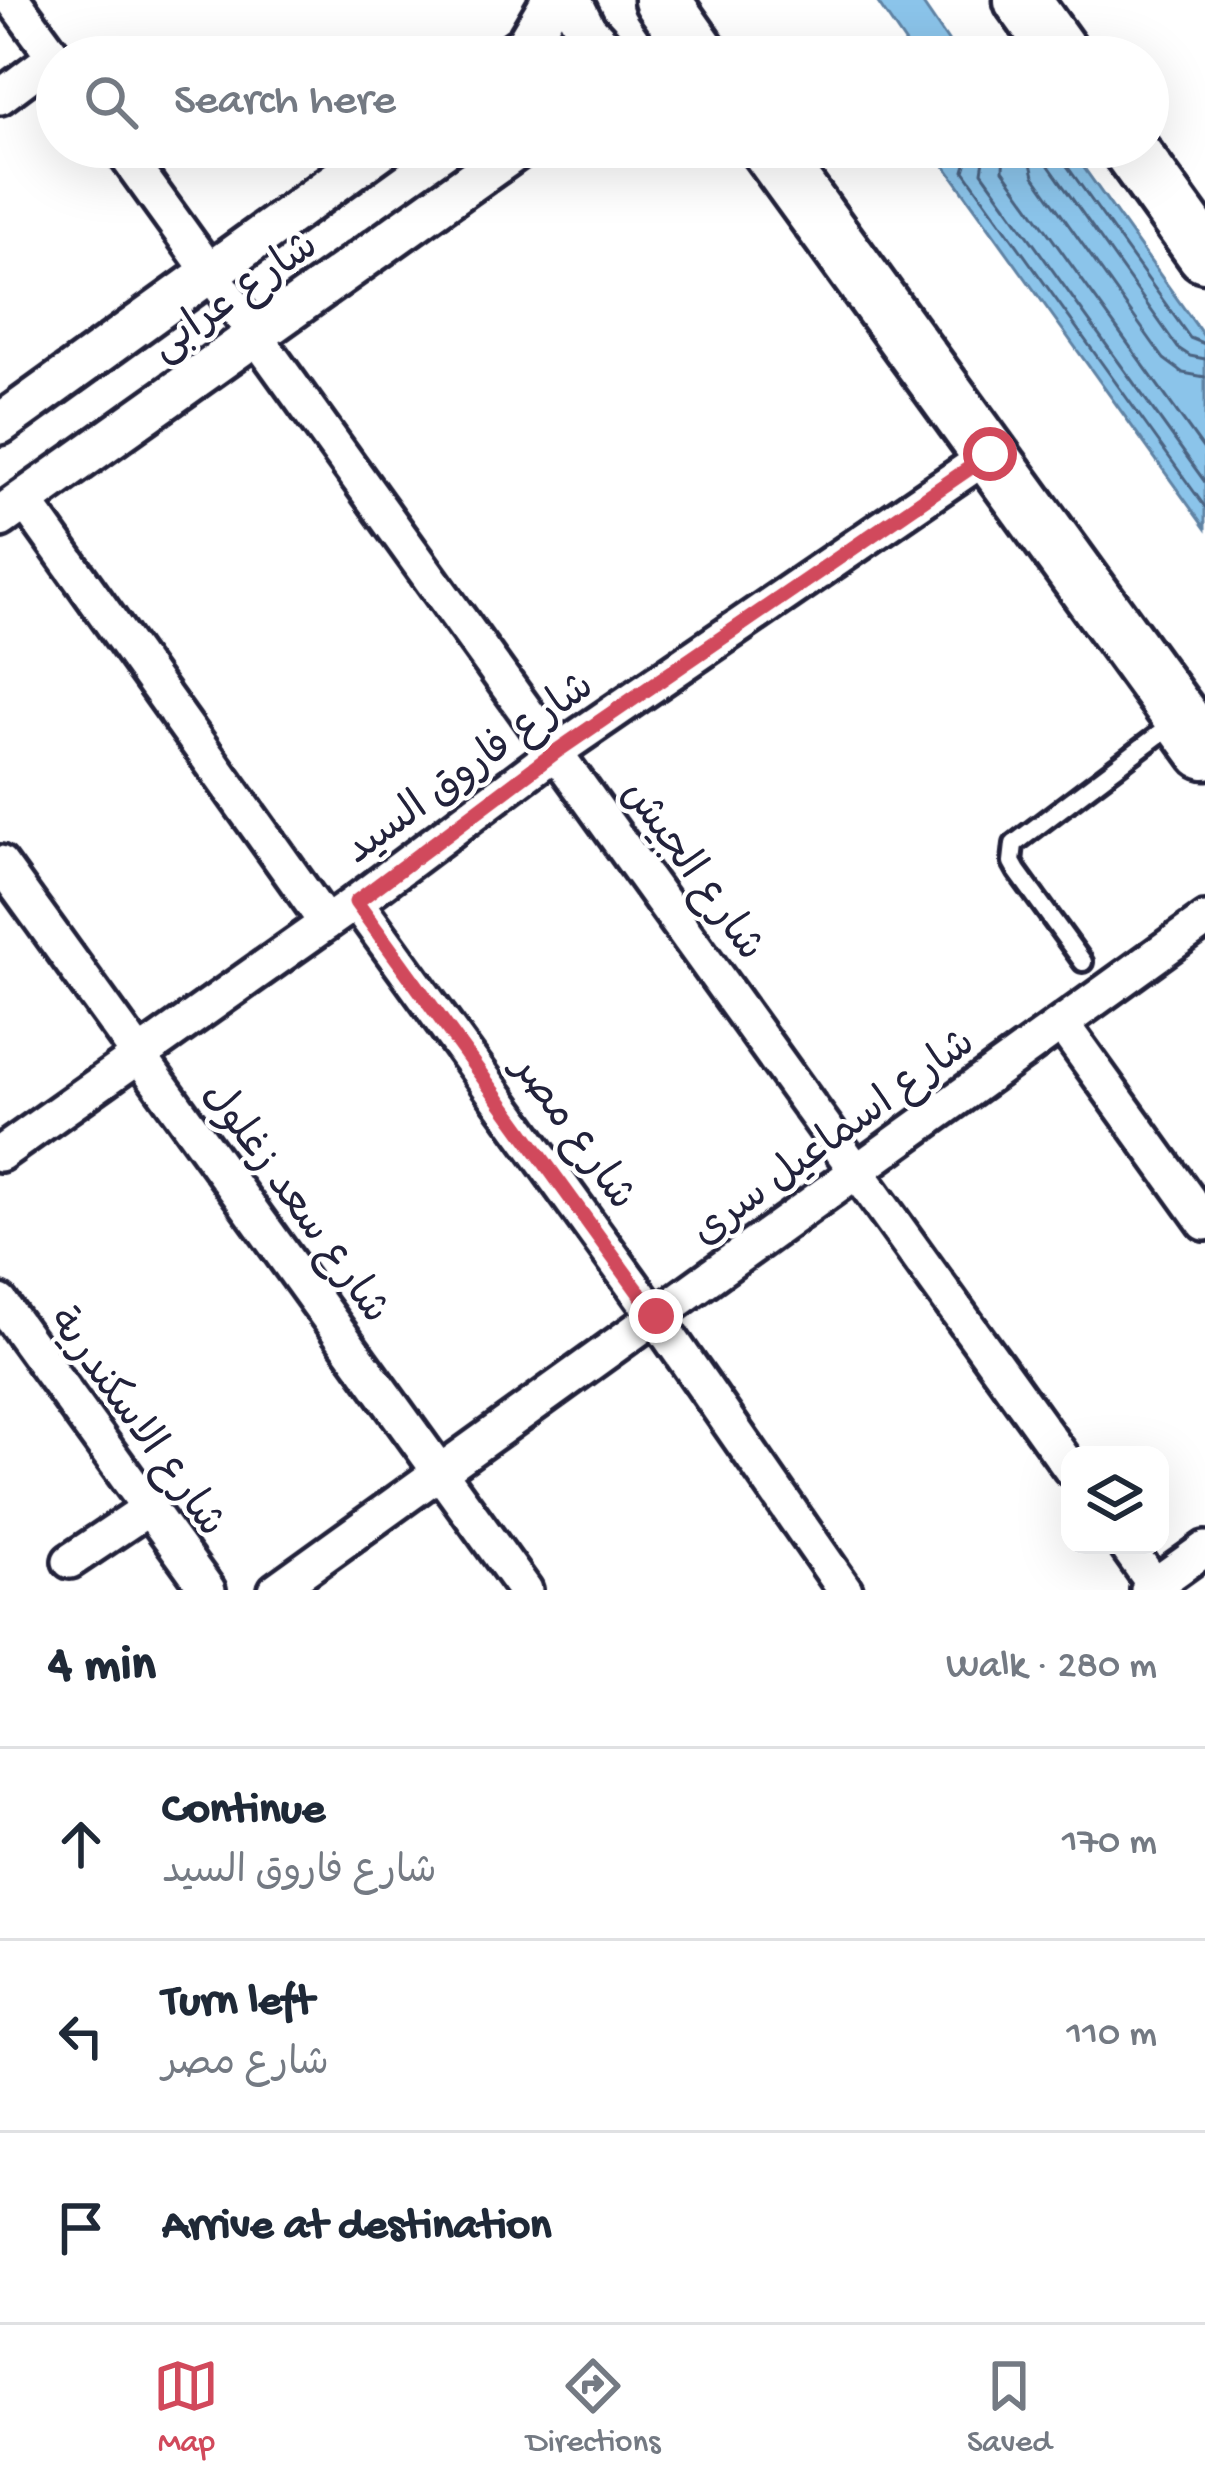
<!DOCTYPE html>
<html lang="en">
<head>
<meta charset="utf-8">
<style>
	:root { --surface:#fff; --page:#f2f2f3; --text:#1f2937; --muted:#747a83; --line:#e0e1e3; --accent:#d1495b }
	body { margin:0; font-family:"Gochi Hand","Playpen Sans Arabic",sans-serif; background:var(--page); color:var(--text) }
	.controls { position:absolute; right:36px; bottom:36px; display:grid; overflow:hidden; border-radius:24px; box-shadow:0 12px 48px #0002 }
	.controls button { width:108px; height:108px; display:grid; place-items:center; padding:0; border:0; border-bottom:3px solid var(--line); background:var(--surface); color:var(--text); font:60px sans-serif }
	.stop { position:absolute; width:36px; height:36px; margin:-27px; border:9px solid #d1495b; border-radius:50%; background:#fff }
	.stop.end { background:#d1495b; border-color:#fff; box-shadow:0 3px 12px #0008 }
	.list { margin:0; padding:0; list-style:none }
	h2 { display:flex; justify-content:space-between; align-items:center; height:156px; margin:0; padding:0 48px; font-size:51px }
	h2 small { font-size:39px; font-weight:400; color:var(--muted) }
	.list li { display:grid; grid-template-columns:78px 1fr auto; gap:36px; align-items:center; box-sizing:border-box; height:192px; padding:0 48px; border-top:3px solid var(--line) }
	.list b { display:block; font-size:45px; white-space:nowrap }
	.list p { margin:0; font-size:39px; white-space:nowrap; color:var(--muted) }
	.list em { font-size:39px; font-style:normal; color:var(--muted) }
	.icon { flex:none; width:66px; height:66px; fill:none; stroke:currentColor; stroke-width:2; stroke-linecap:round; stroke-linejoin:round }
	.map { position:relative; flex:none; width:1205px; height:1590px; overflow:hidden }
	.search { position:absolute; background:var(--surface); box-shadow:0 12px 48px #0002; left:36px; right:36px; top:36px; height:132px; display:flex; align-items:center; gap:30px; box-sizing:border-box; padding:0 42px; border-radius:66px; color:var(--muted); font-size:45px }
	.sheet { height:732px; background:var(--surface) }
	nav { display:flex; justify-content:space-around; align-items:center; box-sizing:border-box; height:168px; border-top:3px solid var(--line); background:var(--surface); font-size:33px; color:var(--muted) }
	nav a { display:grid; justify-items:center; gap:6px }
	nav .on { color:var(--accent) }
	.map>svg:first-child { display:block }
	.water { fill:#8bc4ea; stroke:#6183a4; stroke-width:3 }
	.lines { fill:none; stroke-linecap:round; stroke-linejoin:round }
	.shore { stroke:#4c6381; stroke-width:3 }
	.service-casing { stroke:#22223b; stroke-width:26 }
	.minor-casing { stroke:#22223b; stroke-width:42 }
	.tertiary-casing { stroke:#22223b; stroke-width:48 }
	.trunk-casing { stroke:#22223b; stroke-width:63 }
	.service { stroke:#fff; stroke-width:16 }
	.minor { stroke:#fff; stroke-width:33 }
	.tertiary { stroke:#fff; stroke-width:39 }
	.trunk { stroke:#fff; stroke-width:54 }
	.route { stroke:#d1495b; stroke-width:15 }
	.labels { text-anchor:middle; stroke-width:9; stroke-linejoin:round; paint-order:stroke }
	.street-label { font-size:42px; fill:#22223b; stroke:#fff }
</style>
</head>
<body>
<div class="map">
<svg width="1205" height="1590" viewBox="0 0 1205 1590">
	<rect width="100%" height="100%" fill="#fff"/>
	<filter id="ink" filterUnits="userSpaceOnUse"><feTurbulence type="fractalNoise" baseFrequency=".00833" numOctaves="2"/><feDisplacementMap in="SourceGraphic" scale="24" xChannelSelector="R" yChannelSelector="G"/><feConvolveMatrix kernelMatrix="1 2 1 2 8 2 1 2 1" color-interpolation-filters="sRGB"/></filter>
	<g filter="url(#ink)">
		<g class="water">
			<path d="M876,0H920L959,57H915Z"/>
			<path d="M962,147H1069L1205,338V528L945,166Z"/>
		</g>
		<g class="lines">
			<g class="shore">
				<path d="M971,147L964,171L1205,507"/>
				<path d="M986,147L982,172L1205,482"/>
				<path d="M1004,147L1003,170L1205,451"/>
				<path d="M1027,147L1034,176L1164,359L1183,373L1205,377"/>
				<path d="M1045,147L1049,166L1178,348L1190,356L1205,359"/>
				<path d="M1060,147L1062,159L1190,338L1205,344"/>
			</g>
			<defs>
				<path id="service" d="M1083,962L1017,871L1012,862L1014,844L1178,720"/>
				<g id="minor">
					<path d="M13,0L57,60"/>
					<path d="M0,97L55,56"/>
					<path d="M120,147L1070,1468"/>
					<path d="M24,500L326,923"/>
					<path d="M0,863L525,1590"/>
					<path d="M356,902L655,1316L845,1590"/>
					<path d="M1062,1024L1205,1223"/>
					<path d="M0,1154L356,902L557,751L990,454"/>
					<path d="M0,1302L208,1590"/>
					<path d="M1126,1545L1158,1590"/>
					<path d="M70,1561L149,1508"/>
					<path d="M276,1590L1205,920"/>
					<path d="M1148,1590L1205,1549"/>
				</g>
				<g id="tertiary">
					<path d="M571,0L586,30L611,57"/>
					<path d="M526,44L542,45L565,57"/>
					<path d="M508,57L526,44L552,0"/>
					<path d="M0,424L384,147"/>
					<path d="M0,517L520,147"/>
				</g>
				<g id="trunk">
					<path d="M662,0L702,57"/>
					<path d="M1022,0L1063,57"/>
					<path d="M767,147L1205,751"/>
					<path d="M1128,147L1205,254"/>
				</g>
			</defs>
			<use href="#service" class="service-casing"/>
			<use href="#minor" class="minor-casing"/>
			<use href="#tertiary" class="tertiary-casing"/>
			<use href="#trunk" class="trunk-casing"/>
			<use href="#service" class="service"/>
			<use href="#minor" class="minor"/>
			<use href="#tertiary" class="tertiary"/>
			<use href="#trunk" class="trunk"/>
		</g>
	</g>
	<g class="lines" filter="url(#ink)">
		<path class="route" d="M656,1316L356,902L557,751L990,454"/>
	</g>
	<g class="labels">
		<g class="street-label">
			<text transform="translate(232 293) rotate(-35)" y="15">شارع عرابى</text>
			<text transform="translate(467 765) rotate(-36)" y="15">شارع فاروق السيد</text>
			<text transform="translate(696 868) rotate(54)" y="15">شارع الجيش</text>
			<text transform="translate(577 1130) rotate(54)" y="15">شارع مصر</text>
			<text transform="translate(831 1134) rotate(-36)" y="15">شارع اسماعيل سرى</text>
			<text transform="translate(299 1200) rotate(54)" y="15">شارع سعد زغلول</text>
			<text transform="translate(140 1420) rotate(54)" y="15">شارع الاسكندرية</text>
		</g>
	</g>
</svg>
<div class="controls">
<button><svg class="icon" aria-label="layers" viewBox="0 0 24 24"><path d="M12 4l9 5-9 5-9-5zM3 14l9 5 9-5"/></svg></button>
</div>
<div class="stop" style="left:990px;top:454px"></div>
<div class="stop end" style="left:656px;top:1316px"></div>
<div class="search"><svg class="icon" aria-label="search" viewBox="0 0 24 24"><circle cx="10" cy="10" r="6"/><path d="M15 15l6 6"/></svg>Search here</div>
</div>
<section class="sheet">
<h2>4 min<small>Walk · 280 m</small></h2>
<ul class="list">
<li><svg class="icon" aria-label="ahead" viewBox="0 0 24 24"><path d="M12 20V5M6 11l6-6 6 6"/></svg><div><b>Continue</b><p>شارع فاروق السيد</p></div><em>170 m</em></li>
<li><svg class="icon" aria-label="left" viewBox="0 0 24 24"><path d="M17 20v-9H6M10 6l-5 5 5 5"/></svg><div><b>Turn left</b><p>شارع مصر</p></div><em>110 m</em></li>
<li><svg class="icon" aria-label="arrive" viewBox="0 0 24 24"><path d="M6 21V4h12l-3 4 3 4H6"/></svg><div><b>Arrive at destination</b></div></li>
</ul>
</section>
<nav>
<a class="on"><svg class="icon" aria-label="map" viewBox="0 0 24 24"><path d="M3 6l6-2 6 2 6-2v14l-6 2-6-2-6 2zM9 4v14M15 6v14"/></svg>Map</a>
<a><svg class="icon" aria-label="directions" viewBox="0 0 24 24"><path d="M12 3l9 9-9 9-9-9zM9 14v-3h6M13 9l2 2-2 2"/></svg>Directions</a>
<a><svg class="icon" aria-label="saved" viewBox="0 0 24 24"><path d="M7 4h10v16l-5-4-5 4z"/></svg>Saved</a>
</nav>
</body>
</html>
